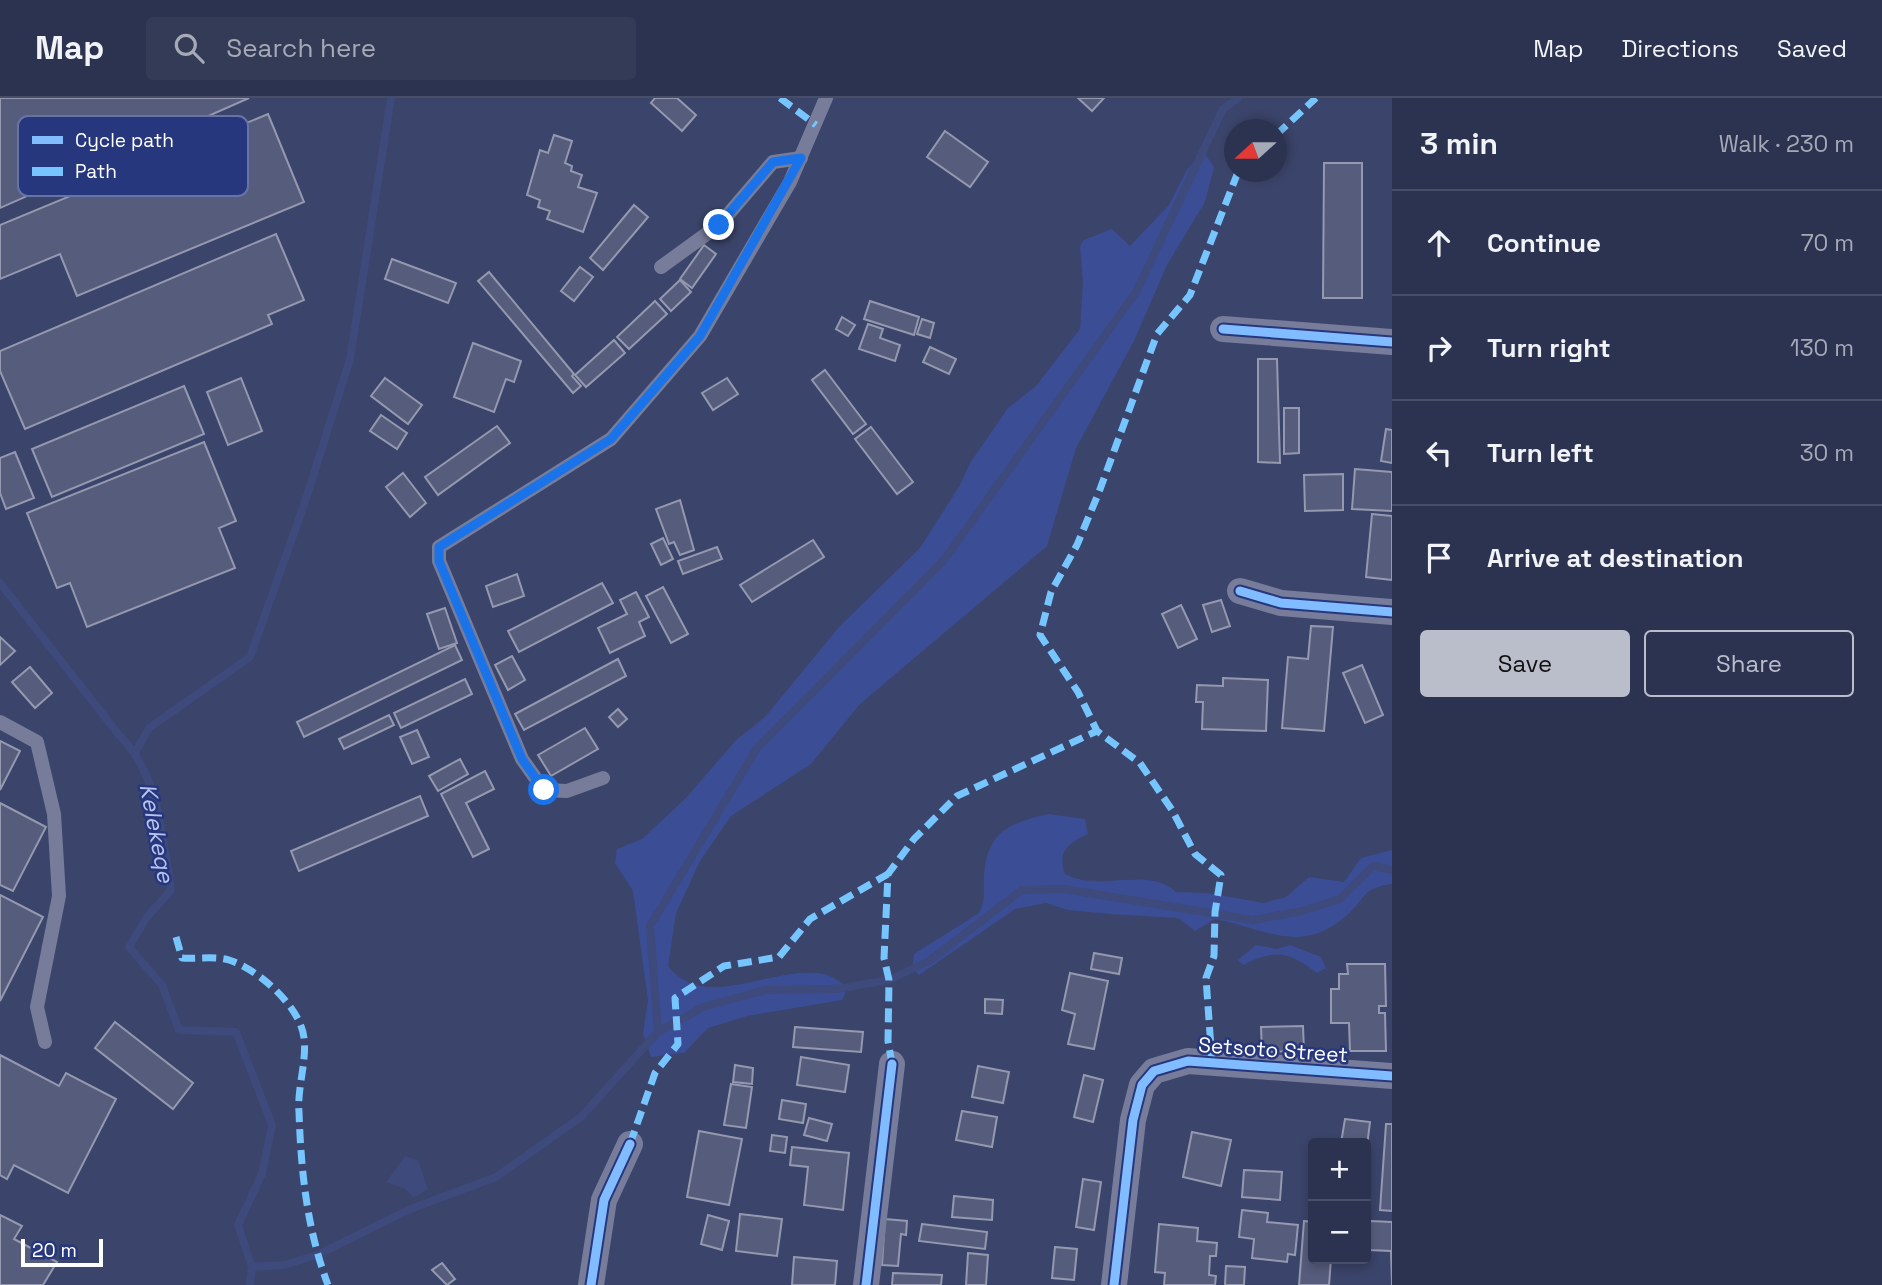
<!DOCTYPE html>
<html lang="en">
<head>
<meta charset="utf-8">
<style>
	:root { --surface:#2c3350; --page:#343b57; --text:#f1f3f6; --muted:#a6aab7; --line:#484e67; --accent:#babecb }
	body { margin:0; font-family:"Space Grotesk",sans-serif; background:var(--page); color:var(--text) }
	.controls { position:absolute; right:21px; bottom:21px; display:grid; overflow:hidden; border-radius:7px; box-shadow:0 4px 10px #0003 }
	.controls button { width:63px; height:63px; display:grid; place-items:center; padding:0; border:0; border-bottom:2px solid var(--line); background:var(--surface); color:var(--text); font:35px sans-serif }
	.compass { position:absolute; left:1224px; top:21px; width:63px; height:63px; border-radius:50%; background:var(--surface); box-shadow:0 4px 10px #0003; rotate:249deg }
	.scale { position:absolute; left:21px; bottom:18px; width:82px; box-sizing:border-box; padding-left:7px; border:4px solid #fff; border-top:0; font-size:19px; line-height:24px; white-space:nowrap; color:#fff; -webkit-text-stroke:5px #27377e; paint-order:stroke }
	.stop { position:absolute; width:21px; height:21px; margin:-16px; border:5px solid #1a73e8; border-radius:50%; background:#fff }
	.stop.end { background:#1a73e8; border-color:#fff; box-shadow:0 2px 7px #0008 }
	.list { margin:0; padding:0; list-style:none }
	h2 { display:flex; justify-content:space-between; align-items:center; height:91px; margin:0; padding:0 28px; font-size:30px }
	h2 small { font-size:23px; font-weight:400; color:var(--muted) }
	.list li { display:grid; grid-template-columns:46px 1fr auto; gap:21px; align-items:center; box-sizing:border-box; height:105px; padding:0 28px; border-top:2px solid var(--line) }
	.list b { display:block; font-size:26px; white-space:nowrap }
	.list em { font-size:23px; font-style:normal; color:var(--muted) }
	.actions { display:flex; gap:14px; padding:21px 28px }
	.actions a { flex:1; padding:16px 0; border:2px solid var(--accent); border-radius:7px; text-align:center; font-size:24px; color:var(--accent) }
	.actions .main { background:var(--accent); color:#111 }
	.icon { flex:none; width:38px; height:38px; fill:none; stroke:currentColor; stroke-width:2; stroke-linecap:round; stroke-linejoin:round }
	.map { position:relative; flex:none; width:1392px; height:1187px; overflow:hidden }
	header { display:flex; align-items:center; gap:42px; box-sizing:border-box; height:98px; padding:0 35px; background:var(--surface); border-bottom:2px solid var(--line) }
	header strong { font-size:33px }
	nav { display:flex; gap:38px; margin-inline-start:auto; font-size:24px }
	.search { width:490px; height:63px; background:var(--page); display:flex; align-items:center; gap:18px; box-sizing:border-box; padding:0 24px; border-radius:7px; color:var(--muted); font-size:26px }
	main { display:flex }
	aside { flex:1; background:var(--surface) }
	.map>svg:first-child { display:block }
	.green { fill:#3b4e95 }
	.water { fill:#3e497c }
	.lines { fill:none; stroke-linecap:round; stroke-linejoin:round }
	.stream { stroke:#3e497c; stroke-width:8 }
	.building { fill:#565d7c; stroke:#9499af; stroke-width:2 }
	.service { stroke:#767c99; stroke-width:14 }
	.minor { stroke:#767c99; stroke-width:26 }
	.quiet { stroke:#76c5fe; stroke-width:7; stroke-dasharray:14 7; stroke-linecap:butt }
	.cycleway-casing { stroke:#27377e; stroke-width:13 }
	.cycleway { stroke:#80bcff; stroke-width:9 }
	.route { stroke:#1a73e8; stroke-width:9 }
	.labels { text-anchor:middle; stroke-width:5; stroke-linejoin:round; paint-order:stroke }
	.street-label { font-size:21px; fill:#fff; stroke:#27377e }
	.water-label { font-size:23px; font-style:italic; fill:#b8c3ed; stroke:#27377e }
	.key { fill:#27377e; stroke:#6873a5; stroke-width:2 }
	.key-label { font-size:19px; fill:#fff }
</style>
</head>
<body>
<header>
<strong>Map</strong>
<div class="search"><svg class="icon" aria-label="search" viewBox="0 0 24 24"><circle cx="10" cy="10" r="6"/><path d="M15 15l6 6"/></svg>Search here</div>
<nav><a>Map</a><a>Directions</a><a>Saved</a></nav>
</header>
<main>
<div class="map">
<svg width="1392" height="1187" viewBox="0 0 1392 1187">
	<rect width="100%" height="100%" fill="#3b446a"/>
	<g class="green">
		<path d="M1203,53L1214,69L1205,104L1167,167L1134,243L1076,350L1047,448L860,606L811,666L731,718L700,763L676,815L668,868C706,916 773,866 824,876C832,878 841,885 848,889L842,902L747,918L708,930L684,955L651,959L643,935L648,902L633,793L615,765L617,751L642,741L686,700L736,642L765,619L839,529L920,450L960,387L970,365L1008,310L1036,288L1080,231L1083,185L1080,148L1084,142L1112,131L1130,148L1169,107L1187,72Z"/>
		<path d="M1048,716L1085,721L1088,736C1068,745 1057,754 1065,776C1100,795 1147,767 1176,794L1207,795L1264,805L1286,799L1309,779L1344,784L1361,760L1392,752V786C1361,790 1367,800 1346,818C1300,858 1264,830 1215,821L1195,833L1178,820L1110,816L1068,812L1046,805L1015,811L919,877L912,871L914,856L979,815C986,802 983,792 984,778C987,734 1009,725 1048,716Z"/>
		<path d="M1256,847L1277,851L1290,847L1321,859L1326,870L1317,875C1288,853 1276,851 1243,867L1238,862Z"/>
	</g>
	<path class="water" d="M405,1058L418,1062L428,1091L414,1100L405,1091L386,1084Z"/>
	<g class="lines">
		<g class="stream">
			<path d="M0,485L119,637C159,675 162,740 171,792L147,819L129,849L162,887L179,932L236,934L272,1027L262,1076L238,1127L252,1169L250,1187"/>
			<path d="M136,653L149,630L250,559L305,404L350,261L391,0"/>
			<path d="M658,934L650,828L757,650L944,462L1136,194L1223,11L1238,0"/>
			<path d="M252,1169L284,1167L317,1157L408,1112L496,1079L581,1019L658,934L703,909L765,892L837,891L889,882L929,863L1022,792L1064,791L1253,822L1302,813L1340,801L1373,768L1392,772"/>
		</g>
	</g>
	<g class="building">
		<path d="M0,0H249L0,110Z"/>
		<path d="M655,0H677L696,17L682,33L651,5Z"/>
		<path d="M1078,0H1104L1092,13Z"/>
		<path d="M268,16L304,104L77,198L60,156L0,181V127Z"/>
		<path d="M945,33L988,64L970,89L927,59Z"/>
		<path d="M554,37L572,43L565,65L572,68L571,73L582,77L578,89L597,95L583,134L547,121L550,113L538,109L540,102L527,97L540,52L548,55Z"/>
		<path d="M1324,65H1362V200H1323Z"/>
		<path d="M634,107L648,119L603,172L590,160Z"/>
		<path d="M276,136L304,202L268,217L272,226L25,331L0,273V253Z"/>
		<path d="M704,147L716,156L692,190L680,181Z"/>
		<path d="M392,161L456,185L448,205L385,181Z"/>
		<path d="M580,169L593,179L574,203L561,193Z"/>
		<path d="M489,174L574,276L572,278L581,288L573,295L478,183Z"/>
		<path d="M680,182L691,194L671,213L660,201Z"/>
		<path d="M655,203L667,216L629,251L617,239Z"/>
		<path d="M870,203L919,219L914,237L864,221Z"/>
		<path d="M842,219L855,227L848,238L836,231Z"/>
		<path d="M922,221L934,225L930,240L917,236Z"/>
		<path d="M868,226L883,231L880,240L900,247L895,263L859,251Z"/>
		<path d="M614,242L625,255L586,289L575,277Z"/>
		<path d="M473,245L521,263L514,284L506,281L494,314L454,299Z"/>
		<path d="M930,249L956,261L949,276L923,264Z"/>
		<path d="M1258,261H1277L1280,365L1258,364Z"/>
		<path d="M825,272L866,326L853,336L812,282Z"/>
		<path d="M241,280L262,333L228,347L207,294Z"/>
		<path d="M385,280L422,307L408,326L371,298Z"/>
		<path d="M727,280L738,296L713,312L702,295Z"/>
		<path d="M184,288L204,336L52,399L32,351Z"/>
		<path d="M1284,310H1299V355L1284,356Z"/>
		<path d="M381,317L407,335L397,351L370,333Z"/>
		<path d="M497,328L510,345L438,397L425,379Z"/>
		<path d="M871,329L913,384L897,396L855,341Z"/>
		<path d="M1386,331L1392,332V365L1381,363Z"/>
		<path d="M204,344L236,423L219,430L235,470L87,529L70,485L57,490L27,415Z"/>
		<path d="M15,354L34,400L6,411L0,395V360Z"/>
		<path d="M1355,371L1392,374V413L1352,411Z"/>
		<path d="M403,375L426,405L410,419L386,389Z"/>
		<path d="M1343,376V412L1305,413L1304,377Z"/>
		<path d="M680,402L694,452L680,457L674,444L669,446L656,411Z"/>
		<path d="M1372,416L1392,418V482L1366,479Z"/>
		<path d="M663,440L673,461L661,467L651,446Z"/>
		<path d="M813,442L824,459L752,504L740,487Z"/>
		<path d="M717,449L722,461L683,476L678,463Z"/>
		<path d="M517,476L524,498L493,509L486,488Z"/>
		<path d="M602,485L613,505L519,554L508,533Z"/>
		<path d="M663,489L688,536L671,545L646,498Z"/>
		<path d="M636,494L649,519L639,524L645,538L610,555L598,530L627,516L620,502Z"/>
		<path d="M1221,502L1230,528L1212,534L1203,507Z"/>
		<path d="M1181,507L1197,541L1178,550L1162,516Z"/>
		<path d="M445,510L457,545L439,551L427,516Z"/>
		<path d="M1311,528L1333,529L1324,633L1282,630L1288,559L1308,561Z"/>
		<path d="M0,539L15,553L0,567Z"/>
		<path d="M455,547L462,562L304,639L297,624Z"/>
		<path d="M512,558L525,582L508,592L495,567Z"/>
		<path d="M618,561L626,578L524,632L515,616Z"/>
		<path d="M1362,567L1383,617L1365,625L1343,575Z"/>
		<path d="M30,569L52,595L35,610L12,584Z"/>
		<path d="M1223,580L1268,582L1266,633L1202,631L1203,604H1196L1197,587L1223,588Z"/>
		<path d="M465,581L472,596L401,630L394,615Z"/>
		<path d="M618,611L627,621L618,629L609,619Z"/>
		<path d="M389,617L394,627L344,651L339,641Z"/>
		<path d="M585,630L598,651L551,678L538,657Z"/>
		<path d="M417,632L429,659L412,666L400,639Z"/>
		<path d="M0,643L20,653L0,692Z"/>
		<path d="M460,661L468,676L438,693L429,678Z"/>
		<path d="M485,673L494,691L466,705L489,751L473,759L441,696Z"/>
		<path d="M420,698L428,718L299,773L291,753Z"/>
		<path d="M0,705L46,729L13,793L0,787Z"/>
		<path d="M0,797L43,819L0,903Z"/>
		<path d="M1094,855L1122,860L1119,876L1091,871Z"/>
		<path d="M1347,866H1385L1386,908H1379V915H1385L1386,953H1350L1349,925H1331V891H1339V876H1348Z"/>
		<path d="M1070,875L1108,883L1094,951L1068,946L1075,916L1062,912Z"/>
		<path d="M985,901L1003,902L1002,916L985,915Z"/>
		<path d="M115,924L193,985L173,1011L95,950Z"/>
		<path d="M1303,928L1304,953L1262,954L1261,929Z"/>
		<path d="M795,929L863,934L861,954L793,949Z"/>
		<path d="M0,957L59,988L66,975L116,1001L68,1095L14,1067L7,1081L0,1077Z"/>
		<path d="M801,959L849,967L845,994L797,987Z"/>
		<path d="M735,967L753,970L752,986L733,984Z"/>
		<path d="M978,968L1009,974L1003,1005L972,999Z"/>
		<path d="M1084,977L1103,982L1093,1024L1074,1019Z"/>
		<path d="M731,986L752,989L746,1030L724,1027Z"/>
		<path d="M782,1002L806,1006L803,1025L779,1021Z"/>
		<path d="M962,1013L997,1019L992,1049L956,1042Z"/>
		<path d="M809,1020L832,1026L827,1043L804,1037Z"/>
		<path d="M1345,1021L1370,1024L1366,1056V1045H1341Z"/>
		<path d="M1386,1026H1392V1113L1380,1112Z"/>
		<path d="M699,1033L742,1041L729,1107L687,1099Z"/>
		<path d="M1192,1034L1231,1042L1221,1088L1183,1079Z"/>
		<path d="M772,1037L787,1039L785,1055L770,1053Z"/>
		<path d="M792,1049L849,1055L843,1112L804,1107L808,1069L790,1067Z"/>
		<path d="M1244,1072L1282,1074L1280,1102L1242,1099Z"/>
		<path d="M1083,1081L1101,1084L1094,1132L1076,1129Z"/>
		<path d="M954,1098L993,1102L992,1122L952,1119Z"/>
		<path d="M1242,1112L1268,1115L1267,1124L1298,1127L1295,1157L1288,1156L1287,1164L1252,1160L1254,1141L1239,1139Z"/>
		<path d="M740,1116L782,1121L777,1158L736,1153Z"/>
		<path d="M0,1117L22,1128L14,1141L57,1164L43,1187H0Z"/>
		<path d="M708,1117L729,1123L722,1152L701,1146Z"/>
		<path d="M885,1121L907,1123L906,1137L901,1136L898,1168L882,1167Z"/>
		<path d="M1304,1123L1313,1124V1161H1331L1329,1187H1299Z"/>
		<path d="M1370,1123L1392,1124V1187L1391,1153L1369,1152Z"/>
		<path d="M922,1126L987,1134L985,1151L919,1143Z"/>
		<path d="M1159,1126L1198,1130L1197,1143L1217,1145L1216,1158H1210L1209,1177L1216,1178L1215,1187H1164L1165,1175L1155,1174Z"/>
		<path d="M1055,1149L1077,1151L1074,1182L1052,1180Z"/>
		<path d="M968,1155L988,1157L986,1187H966Z"/>
		<path d="M794,1159L837,1163L835,1187H792Z"/>
		<path d="M442,1165L455,1181L447,1187L432,1172Z"/>
		<path d="M1226,1168L1245,1169L1244,1187H1225Z"/>
		<path d="M893,1175L942,1177L941,1187H892Z"/>
	</g>
	<g class="lines">
		<g class="service">
			<path d="M661,169L719,127L773,64L801,60"/>
			<path d="M0,624L37,644L54,716L59,798L37,909L45,944"/>
			<path d="M603,680L567,693L544,692L522,661L439,463V449L611,341L700,238L790,84L826,0"/>
		</g>
		<g class="minor">
			<path d="M1223,231L1392,244"/>
			<path d="M1240,493L1281,505L1392,514"/>
			<path d="M591,1187L604,1102L630,1046"/>
			<path d="M866,1187L892,966"/>
			<path d="M1114,1187L1133,1022L1142,987L1154,973L1188,963L1392,978"/>
		</g>
		<g class="quiet">
			<path d="M780,0L816,27"/>
			<path d="M1276,37L1316,0"/>
			<path d="M176,839L182,860C196,861 216,858 229,862C258,871 301,909 304,940C307,964 297,990 299,1014C301,1074 307,1131 328,1187"/>
			<path d="M1212,964L1206,880L1214,858L1215,814L1221,777L1195,756L1172,712L1140,665L1097,633L1078,594L1040,537L1051,494L1077,447L1099,394L1157,236L1190,197L1238,74"/>
			<path d="M892,966L888,943L889,882L884,860L888,776L914,741L957,698L1097,633"/>
			<path d="M630,1046L655,975L678,946L675,900L724,868L779,859L810,821L888,776"/>
		</g>
		<defs>
			<g id="cycleway">
				<path d="M1223,231L1392,244"/>
				<path d="M1240,493L1281,505L1392,514"/>
				<path d="M591,1187L604,1102L630,1046"/>
				<path d="M866,1187L892,966"/>
				<path d="M1114,1187L1133,1022L1142,987L1154,973L1188,963L1392,978"/>
			</g>
		</defs>
		<use href="#cycleway" class="cycleway-casing"/>
		<use href="#cycleway" class="cycleway"/>
	</g>
	<g class="lines">
		<path class="route" d="M544,692L522,661L439,463V449L611,341L700,238L801,60L773,64L719,127"/>
	</g>
	<g class="labels">
		<g class="street-label">
			<text transform="translate(1273 952) rotate(4)" y="7">Setsoto Street</text>
		</g>
		<g class="water-label">
			<text transform="translate(157 735) rotate(79)" y="8">Kelekeqe</text>
		</g>
	</g>
	<rect x="18" y="18" width="230" height="80" rx="10" class="key"/>
	<rect x="32" y="38" width="31" height="8" fill="#80bcff"/>
	<rect x="32" y="69" width="31" height="9" fill="#76c5fe"/>
	<g class="key-label">
		<text x="75" y="49">Cycle path</text>
		<text x="75" y="80">Path</text>
	</g>
</svg>
<div class="controls">
<button>+</button>
<button>−</button>
</div>
<svg class="compass" viewBox="-18 -18 36 36"><path d="M0-13l5 13h-10z" fill="#e53935"/><path d="M0 13l5-13h-10z" fill="#a6aab7"/></svg>
<div class="scale">20 m</div>
<div class="stop" style="left:544px;top:692px"></div>
<div class="stop end" style="left:719px;top:127px"></div>
</div>
<aside>
<h2>3 min<small>Walk · 230 m</small></h2>
<ul class="list">
<li><svg class="icon" aria-label="ahead" viewBox="0 0 24 24"><path d="M12 20V5M6 11l6-6 6 6"/></svg><div><b>Continue</b></div><em>70 m</em></li>
<li><svg class="icon" aria-label="right" viewBox="0 0 24 24"><path d="M7 20v-9h11M14 6l5 5-5 5"/></svg><div><b>Turn right</b></div><em>130 m</em></li>
<li><svg class="icon" aria-label="left" viewBox="0 0 24 24"><path d="M17 20v-9H6M10 6l-5 5 5 5"/></svg><div><b>Turn left</b></div><em>30 m</em></li>
<li><svg class="icon" aria-label="arrive" viewBox="0 0 24 24"><path d="M6 21V4h12l-3 4 3 4H6"/></svg><div><b>Arrive at destination</b></div></li>
</ul>
<div class="actions"><a class="main">Save</a><a>Share</a></div>
</aside>
</main>
</body>
</html>
